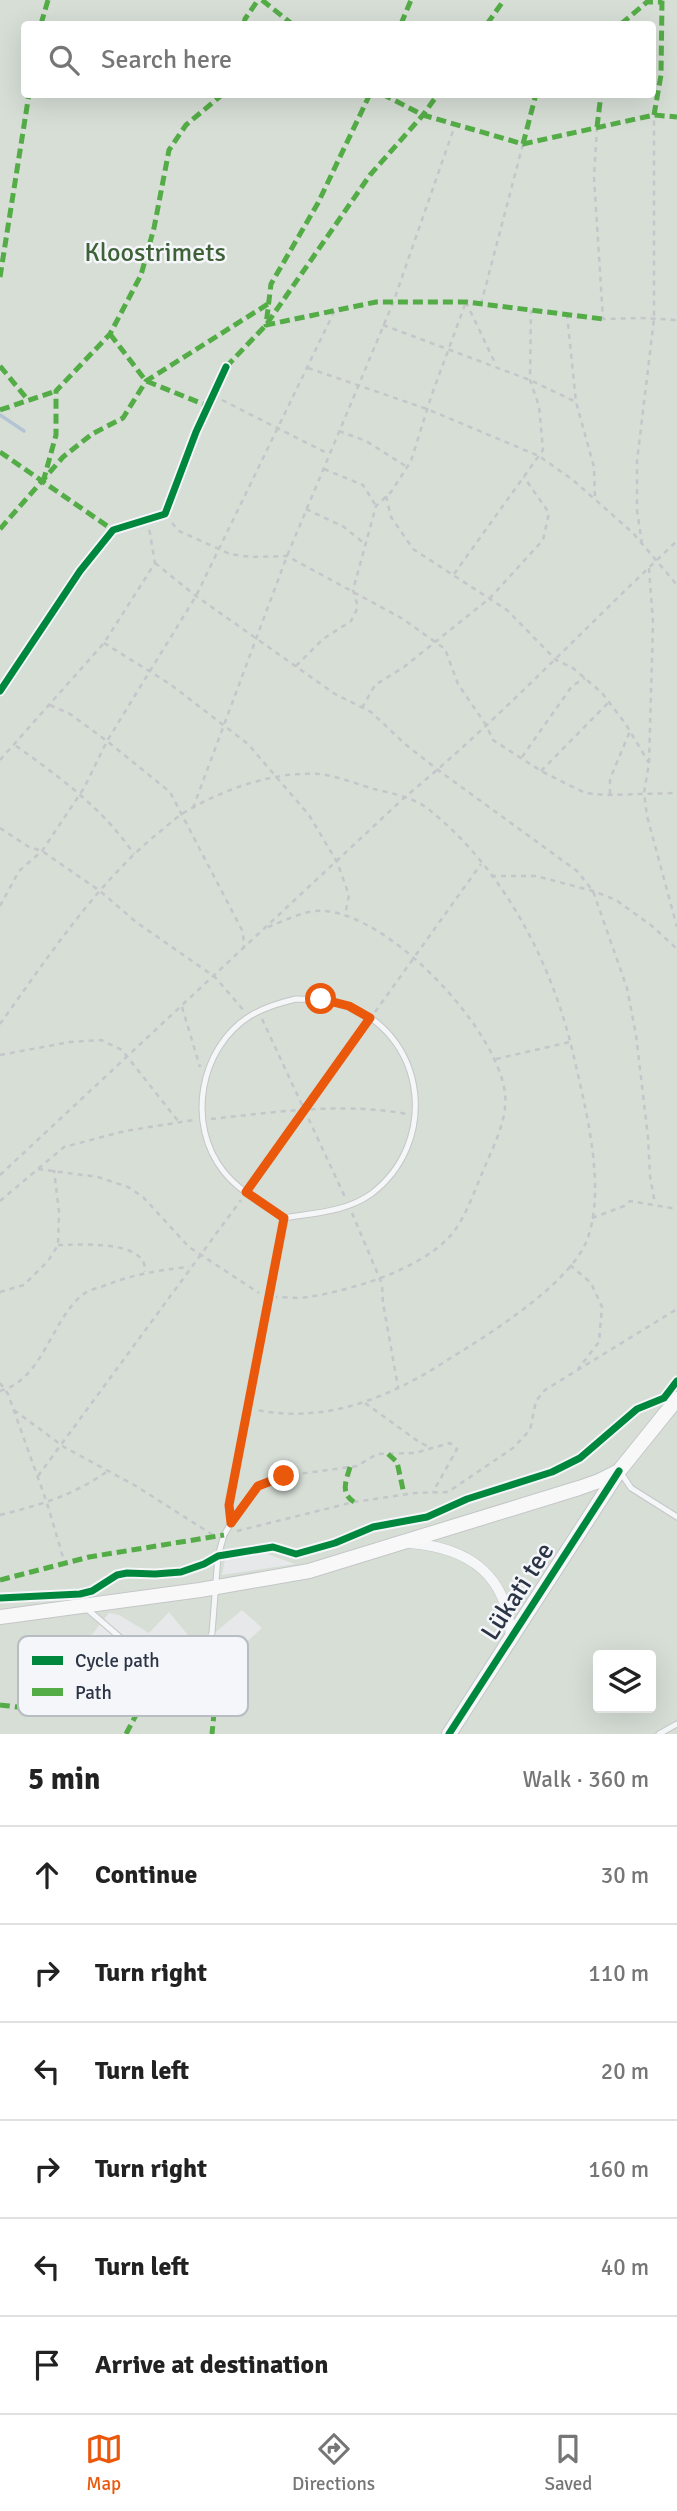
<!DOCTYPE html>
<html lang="en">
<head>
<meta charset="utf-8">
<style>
	:root { --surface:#fff; --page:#f2f2f2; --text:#222; --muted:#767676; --line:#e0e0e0; --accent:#ea580c }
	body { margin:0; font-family:Signika,sans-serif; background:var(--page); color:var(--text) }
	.controls { position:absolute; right:21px; bottom:21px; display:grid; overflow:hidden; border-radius:7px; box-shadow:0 7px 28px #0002 }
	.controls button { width:63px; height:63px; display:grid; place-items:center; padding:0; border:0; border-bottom:2px solid var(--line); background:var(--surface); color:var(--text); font:35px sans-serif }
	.stop { position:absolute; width:21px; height:21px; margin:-16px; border:5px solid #ea580c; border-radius:50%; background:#fff }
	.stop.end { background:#ea580c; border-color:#fff; box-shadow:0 2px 7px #0008 }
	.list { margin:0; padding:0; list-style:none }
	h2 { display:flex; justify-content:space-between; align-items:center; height:91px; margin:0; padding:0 28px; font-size:30px }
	h2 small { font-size:23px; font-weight:400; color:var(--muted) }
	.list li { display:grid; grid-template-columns:46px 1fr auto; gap:21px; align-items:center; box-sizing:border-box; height:98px; padding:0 28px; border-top:2px solid var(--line) }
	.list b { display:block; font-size:26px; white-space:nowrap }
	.list em { font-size:23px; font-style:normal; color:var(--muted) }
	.icon { flex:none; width:38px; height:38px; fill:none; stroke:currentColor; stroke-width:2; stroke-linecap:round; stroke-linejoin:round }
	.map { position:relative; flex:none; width:677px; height:1734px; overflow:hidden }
	.search { position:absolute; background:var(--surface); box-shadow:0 7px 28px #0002; left:21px; right:21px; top:21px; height:77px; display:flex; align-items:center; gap:18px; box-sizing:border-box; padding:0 24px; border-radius:7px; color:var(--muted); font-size:26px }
	.sheet { height:679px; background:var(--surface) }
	nav { display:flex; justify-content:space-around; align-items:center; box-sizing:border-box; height:98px; border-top:2px solid var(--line); background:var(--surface); font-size:19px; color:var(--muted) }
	nav a { display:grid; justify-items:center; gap:4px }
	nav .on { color:var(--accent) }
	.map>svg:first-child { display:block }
	.green { fill:#d6ded6; fill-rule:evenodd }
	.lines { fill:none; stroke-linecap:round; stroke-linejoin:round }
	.stream { stroke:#b4c4d5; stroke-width:3.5 }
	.lane-casing { stroke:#c4c6c8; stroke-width:7 }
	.street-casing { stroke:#c4c6c8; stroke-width:11 }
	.secondary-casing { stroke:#c4c6c8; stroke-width:16 }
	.path { stroke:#c5c6ca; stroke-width:2.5; stroke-dasharray:5 5; stroke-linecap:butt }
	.lane { stroke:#f5f6f7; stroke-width:5 }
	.street { stroke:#f5f6f7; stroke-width:10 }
	.secondary { stroke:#f8f8f8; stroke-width:14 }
	.quiet { stroke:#54ac47; stroke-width:5; stroke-dasharray:10 5; stroke-linecap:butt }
	.cycleway-casing { stroke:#f4f6f9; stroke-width:11 }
	.cycleway { stroke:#00873e; stroke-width:7 }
	.route { stroke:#ea580c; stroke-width:9 }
	.labels { text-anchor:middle; stroke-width:5; stroke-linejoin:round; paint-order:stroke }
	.park-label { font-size:26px; fill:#3f6138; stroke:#f4f6f9 }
	.street-label { font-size:26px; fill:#2b3445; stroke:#f4f6f9 }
	.key { fill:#f4f6f9; stroke:#b8bcc3; stroke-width:2 }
	.key-label { font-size:19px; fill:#2b3445 }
</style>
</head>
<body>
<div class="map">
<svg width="677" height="1734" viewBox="0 0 677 1734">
	<rect width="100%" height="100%" fill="#e6e8ea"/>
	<path class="green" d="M0,0H677V1734H0ZM24,24H652V94H24ZM262,1552L295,1564L222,1575L225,1559ZM242,1610L262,1628L221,1665L137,1670L90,1637L109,1613L119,1615L149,1633L169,1612L192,1640L217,1631ZM598,1655H651V1708H598Z"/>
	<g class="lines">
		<path class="stream" d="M0,415L24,431"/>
		<defs>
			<g id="lane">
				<path d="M296,999C314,999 331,1000 348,1006C428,1037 438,1144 371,1194C346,1212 313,1213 284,1218C264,1204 240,1192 224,1172C186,1125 199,1048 250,1016C265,1007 280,1003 296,999Z"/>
				<path d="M621,1473L631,1488L677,1517"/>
				<path d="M87,1609L129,1645L146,1656L204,1652L212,1633L218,1556L224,1535L231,1523L229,1505L284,1218"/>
				<path d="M659,1734L677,1724"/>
			</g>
			<g id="street">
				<path d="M0,691L80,571L113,530L165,514L196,432L226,367"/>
				<path d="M410,1543C470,1548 508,1575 511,1639"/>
			</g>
			<g id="secondary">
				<path d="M0,1617L200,1590L309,1571L579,1488L599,1481L619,1471L677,1399"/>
				<path d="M449,1734L617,1474"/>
			</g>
		</defs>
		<use href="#lane" class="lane-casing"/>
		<use href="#street" class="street-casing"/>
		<use href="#secondary" class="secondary-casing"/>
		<g class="path">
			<path d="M597,127L594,177L603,319L641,318L677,320"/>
			<path d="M466,302L496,365"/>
			<path d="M481,304L523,144"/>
			<path d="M567,314L576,402L594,467L595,500"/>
			<path d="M383,325L530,380L576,402"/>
			<path d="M308,368L427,409L539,456L573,480L633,533L677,585"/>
			<path d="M222,400L329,454"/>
			<path d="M339,431L366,441L407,467"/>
			<path d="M324,469L363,485L376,506"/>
			<path d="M386,496L391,517L413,549L507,610L556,660L573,668L602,693L625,723L649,763"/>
			<path d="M306,509L344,527L365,544"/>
			<path d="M172,523L179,531L230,554L251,557L287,556L403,619L445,649L458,684L486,725L493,740L541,771L585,793L606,795L677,793"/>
			<path d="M642,544L637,510V461L654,319V115"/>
			<path d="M155,563L196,596L335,694L371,712L405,744L438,770L577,871L593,891L627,988L636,1035L648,1137L650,1176L655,1204"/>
			<path d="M649,568L653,623L649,763L644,793L647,816L677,927"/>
			<path d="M454,574L543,450L539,406L530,380L531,310"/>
			<path d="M104,643L170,684L248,744L309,815L337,862L349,895L345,915"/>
			<path d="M296,666L323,639L351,621L358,607L353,590L376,506L391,492L411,461L432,394L466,302"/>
			<path d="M50,705L70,714L107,741L170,792L243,932L244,949"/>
			<path d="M362,708L375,685L404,667L490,598L543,540L549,513L524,477"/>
			<path d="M16,746C59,776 104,810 134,854"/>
			<path d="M522,757L572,686L585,678"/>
			<path d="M0,760L104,643L155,563L149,528"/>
			<path d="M541,771L609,702"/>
			<path d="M610,794V779L630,731"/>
			<path d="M193,808L287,556L393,303L455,125"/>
			<path d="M0,828L29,847L42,851L100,891L136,922L215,977L245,1012"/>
			<path d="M491,876H536L593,891L616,900L652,926L677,949"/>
			<path d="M0,906L19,871L42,851L84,788L107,741L196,596L335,310"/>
			<path d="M268,927C284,921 306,909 324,911C390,915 497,1028 505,1093C508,1117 495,1143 486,1164C477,1184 465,1220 451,1235C420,1270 352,1290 308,1297C298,1299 286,1297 276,1297"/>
			<path d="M182,1007L200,1067"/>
			<path d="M375,1012L481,864"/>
			<path d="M262,1019L345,1197"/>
			<path d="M0,1024C46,960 96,884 157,834C166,827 175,818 185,812C224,789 274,771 319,774C337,776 357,784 374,789C391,793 412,797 427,808C502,867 551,960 573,1053C585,1106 607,1188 587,1240C570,1284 488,1335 449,1359C391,1397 327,1424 257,1410"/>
			<path d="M0,1055L70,1042L101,1040L122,1050L178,1121"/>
			<path d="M496,1059L570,1042"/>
			<path d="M211,1119C276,1112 343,1102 407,1114"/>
			<path d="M38,1169L98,1177L128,1187L143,1197L189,1247L259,1293"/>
			<path d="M0,1175L405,797C501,718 586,626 677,541"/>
			<path d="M251,1186L365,1026"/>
			<path d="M0,1201L64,1147L125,1131L194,1120"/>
			<path d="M352,1213L382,1284L383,1303L398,1387"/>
			<path d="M592,1218L624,1206L630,1201L677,1209"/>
			<path d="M58,1245C79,1245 148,1239 145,1272"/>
			<path d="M570,1265L591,1283L602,1307L599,1342L578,1369"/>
			<path d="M0,1292L24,1285L48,1261L58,1245L59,1212L54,1170"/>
			<path d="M0,1383L8,1394L47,1503L65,1564"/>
			<path d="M0,1391C43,1379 50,1323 81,1296C86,1291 94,1289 101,1287C130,1275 158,1270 189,1267"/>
			<path d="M365,1403L419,1442L432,1448"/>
			<path d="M14,1410L64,1447L136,1486L216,1537"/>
			<path d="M38,1476L241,1200"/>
			<path d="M238,1513L259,1486L284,1476L357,1466L377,1454L415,1453L450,1443L457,1449L433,1492"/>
			<path d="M0,1515C40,1505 75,1495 109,1470"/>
			<path d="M237,1531L354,1502L415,1493L448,1492L513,1448L530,1430L536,1401L545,1390L677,1309"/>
		</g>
		<use href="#lane" class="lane"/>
		<use href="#street" class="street"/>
		<use href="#secondary" class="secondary"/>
		<g class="quiet">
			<path d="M262,0L292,24"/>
			<path d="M41,24L48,0"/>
			<path d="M244,24L245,19L258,0"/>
			<path d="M401,24L411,0"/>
			<path d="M487,24L504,0"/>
			<path d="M621,24L647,2H662"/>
			<path d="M370,94L318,203L271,284L266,325L376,302H466L603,319"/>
			<path d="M382,94L423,115L523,144L654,115L677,117"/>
			<path d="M654,115L661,75L662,0"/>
			<path d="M597,127L601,94"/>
			<path d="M523,144L536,94"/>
			<path d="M0,277L29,94"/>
			<path d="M110,334L146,381L208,406"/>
			<path d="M0,366L28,400"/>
			<path d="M226,367L266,325L370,175L423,115L438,94"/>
			<path d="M0,410L56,391"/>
			<path d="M0,452L113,530"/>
			<path d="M43,482L56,435V391L110,334L141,275L154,228L169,150L186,125L223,94"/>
			<path d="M0,529L63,457L92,434L123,418L146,381L268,304"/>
			<path d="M388,1454L397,1462L404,1494"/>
			<path d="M350,1467C346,1481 340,1493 354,1502"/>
			<path d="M0,1580L89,1557L224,1535"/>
			<path d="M204,1652L214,1713L212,1734"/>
			<path d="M0,1705C10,1706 22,1708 32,1708C76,1704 104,1679 129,1645"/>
			<path d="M126,1734L147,1694L146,1656"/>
		</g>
		<defs>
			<g id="cycleway">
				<path d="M0,691L80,571L113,530L165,514L196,432L226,367"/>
				<path d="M0,1598L80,1594L92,1591L117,1575L127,1573L155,1574L181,1572L204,1564L218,1556L273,1547L296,1554L335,1543L373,1527L427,1517L467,1499L552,1472L580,1458L637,1409L664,1398L677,1381"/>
				<path d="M449,1734L619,1471"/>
			</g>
		</defs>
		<use href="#cycleway" class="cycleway-casing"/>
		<use href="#cycleway" class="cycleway"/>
	</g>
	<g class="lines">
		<path class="route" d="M284,1476L258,1486L231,1523L229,1505L284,1218L246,1192L370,1018L349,1006L321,999"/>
	</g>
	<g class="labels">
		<g class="park-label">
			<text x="155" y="261">Kloostrimets</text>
		</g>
		<g class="street-label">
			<text transform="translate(517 1591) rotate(-57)" y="9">Lükati tee</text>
		</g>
	</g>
	<rect x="18" y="1636" width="230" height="80" rx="10" class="key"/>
	<rect x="32" y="1656" width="31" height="9" fill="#00873e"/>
	<rect x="32" y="1688" width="31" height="8" fill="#54ac47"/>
	<g class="key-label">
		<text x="75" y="1667">Cycle path</text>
		<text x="75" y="1699">Path</text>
	</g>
</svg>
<div class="controls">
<button><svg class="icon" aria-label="layers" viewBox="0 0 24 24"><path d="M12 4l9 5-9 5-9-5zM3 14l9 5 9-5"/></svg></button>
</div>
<div class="stop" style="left:321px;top:999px"></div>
<div class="stop end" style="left:284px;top:1476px"></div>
<div class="search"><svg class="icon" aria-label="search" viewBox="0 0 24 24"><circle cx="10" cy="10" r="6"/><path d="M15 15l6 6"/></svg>Search here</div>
</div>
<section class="sheet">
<h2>5 min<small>Walk · 360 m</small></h2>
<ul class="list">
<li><svg class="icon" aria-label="ahead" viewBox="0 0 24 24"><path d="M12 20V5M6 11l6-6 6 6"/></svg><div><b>Continue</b></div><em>30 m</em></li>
<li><svg class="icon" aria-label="right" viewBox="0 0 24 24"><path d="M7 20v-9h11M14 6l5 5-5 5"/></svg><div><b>Turn right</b></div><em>110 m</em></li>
<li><svg class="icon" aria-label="left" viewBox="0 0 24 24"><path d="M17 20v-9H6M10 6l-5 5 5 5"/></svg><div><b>Turn left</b></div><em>20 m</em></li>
<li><svg class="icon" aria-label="right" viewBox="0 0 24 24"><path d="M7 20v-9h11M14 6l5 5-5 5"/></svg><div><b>Turn right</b></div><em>160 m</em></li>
<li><svg class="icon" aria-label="left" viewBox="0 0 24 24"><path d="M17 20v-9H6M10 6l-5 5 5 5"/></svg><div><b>Turn left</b></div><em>40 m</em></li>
<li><svg class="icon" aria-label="arrive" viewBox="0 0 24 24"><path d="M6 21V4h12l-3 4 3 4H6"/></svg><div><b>Arrive at destination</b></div></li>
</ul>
</section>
<nav>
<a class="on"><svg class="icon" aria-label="map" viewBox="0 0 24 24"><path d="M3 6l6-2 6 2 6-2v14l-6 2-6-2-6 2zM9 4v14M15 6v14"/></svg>Map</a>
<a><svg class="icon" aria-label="directions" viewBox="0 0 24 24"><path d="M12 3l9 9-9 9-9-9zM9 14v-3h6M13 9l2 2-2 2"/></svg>Directions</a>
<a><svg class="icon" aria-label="saved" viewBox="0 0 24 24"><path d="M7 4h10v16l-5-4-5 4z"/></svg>Saved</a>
</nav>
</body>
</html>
